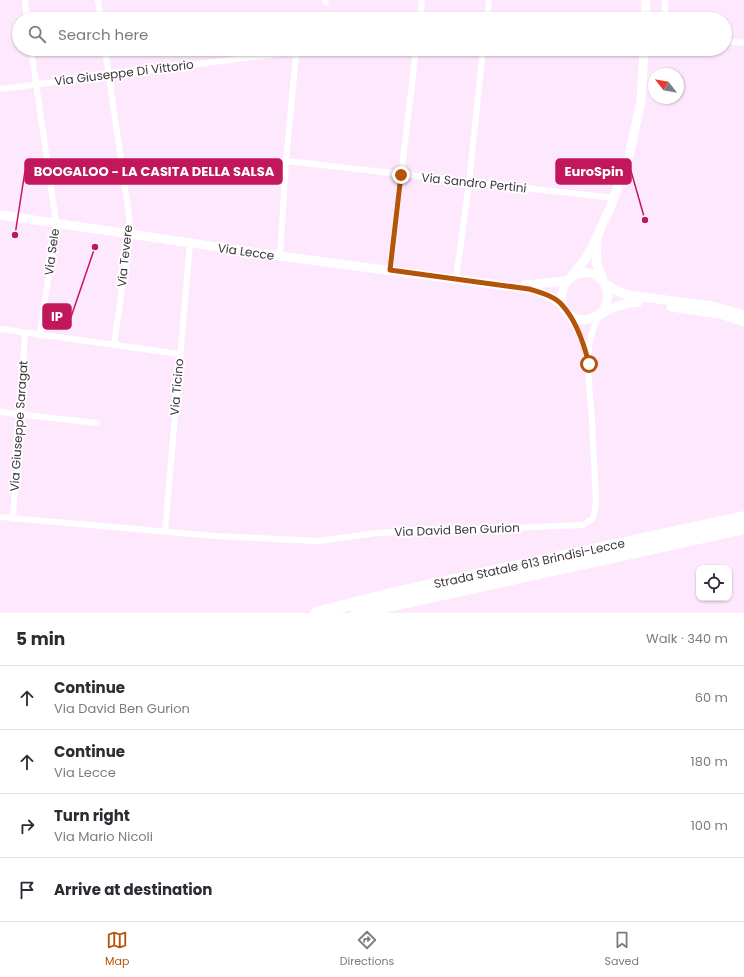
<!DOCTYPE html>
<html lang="en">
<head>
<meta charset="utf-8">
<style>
	:root { --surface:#fff; --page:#f2f2f3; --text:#2b2b33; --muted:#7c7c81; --line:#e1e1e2; --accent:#b45309 }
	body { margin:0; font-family:Poppins,sans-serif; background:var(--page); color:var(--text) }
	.controls { position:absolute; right:12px; bottom:12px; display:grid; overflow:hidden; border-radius:8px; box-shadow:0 1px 3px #0004 }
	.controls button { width:36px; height:36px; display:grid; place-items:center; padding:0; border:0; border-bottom:1px solid var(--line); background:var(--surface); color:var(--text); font:20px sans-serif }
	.compass { position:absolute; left:648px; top:68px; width:36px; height:36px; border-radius:50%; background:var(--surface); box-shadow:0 1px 3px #0004; rotate:301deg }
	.stop { position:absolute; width:12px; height:12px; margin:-9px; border:3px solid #b45309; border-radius:50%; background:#fff }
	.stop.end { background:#b45309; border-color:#fff; box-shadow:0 1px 4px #0008 }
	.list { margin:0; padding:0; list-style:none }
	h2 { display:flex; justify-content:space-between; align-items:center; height:52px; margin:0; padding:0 16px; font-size:17px }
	h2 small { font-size:13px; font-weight:400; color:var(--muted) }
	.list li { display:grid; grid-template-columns:26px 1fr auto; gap:12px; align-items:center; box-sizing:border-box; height:64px; padding:0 16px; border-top:1px solid var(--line) }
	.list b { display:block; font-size:15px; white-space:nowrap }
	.list p { margin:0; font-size:13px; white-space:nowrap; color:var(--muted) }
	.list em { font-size:13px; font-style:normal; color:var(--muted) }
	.icon { flex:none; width:22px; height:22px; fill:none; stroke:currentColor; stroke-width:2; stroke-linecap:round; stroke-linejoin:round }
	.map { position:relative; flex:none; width:744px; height:613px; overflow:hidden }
	.search { position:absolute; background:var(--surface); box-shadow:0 1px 3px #0004; left:12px; right:12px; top:12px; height:44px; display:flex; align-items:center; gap:10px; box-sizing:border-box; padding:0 14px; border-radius:22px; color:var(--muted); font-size:15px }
	.sheet { height:308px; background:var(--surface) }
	nav { display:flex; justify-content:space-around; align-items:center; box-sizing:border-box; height:56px; border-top:1px solid var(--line); background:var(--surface); font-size:11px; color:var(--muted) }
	nav a { display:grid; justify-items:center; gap:2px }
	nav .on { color:var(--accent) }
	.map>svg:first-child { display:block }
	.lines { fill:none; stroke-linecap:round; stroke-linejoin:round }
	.street { stroke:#fff; stroke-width:6 }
	.secondary { stroke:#fff; stroke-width:9 }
	.highway { stroke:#fff; stroke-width:12 }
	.route { stroke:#b45309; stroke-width:5 }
	.labels { text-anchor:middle; stroke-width:4; stroke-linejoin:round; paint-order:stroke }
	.street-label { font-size:12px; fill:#3e363e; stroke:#fff }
	.leader { fill:none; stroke:#c2185b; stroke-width:1.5 }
	.callout-dot { fill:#c2185b; stroke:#fff; stroke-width:1.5 }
	.callout { fill:#c2185b; stroke:#c2185b; stroke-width:1.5 }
	.callout-label { font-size:13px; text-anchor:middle; font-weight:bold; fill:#fff }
</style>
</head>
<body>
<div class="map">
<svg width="744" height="613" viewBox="0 0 744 613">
	<rect width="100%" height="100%" fill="#fee8fd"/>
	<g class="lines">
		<g class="street">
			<path d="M25,0L27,19"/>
			<path d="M98,0L101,19"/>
			<path d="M325,0L326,3"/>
			<path d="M420,19L422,0"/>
			<path d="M487,19L489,0"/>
			<path d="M665,19V0"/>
			<path d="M725,41L744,43"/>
			<path d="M31,49L56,222L40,336"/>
			<path d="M105,49L129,215L130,234L114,345"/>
			<path d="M0,89L285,53L296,55L286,161L280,256"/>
			<path d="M286,161L614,198"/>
			<path d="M390,270L416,49"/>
			<path d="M456,279L469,183L483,49"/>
			<path d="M569,316L583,342L587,356"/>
			<path d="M0,329L180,354"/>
			<path d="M0,412L97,423"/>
			<path d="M0,517L215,536L319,541L376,533L583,525L593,518L596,504C595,476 593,448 592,420C590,387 581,343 600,315"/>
			<path d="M13,519L25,334"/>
			<path d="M165,531L190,243"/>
		</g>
		<g class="secondary">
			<path d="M645,19L646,0"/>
			<path d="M0,215L280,256L529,289L545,294L562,304"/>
			<path d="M597,241L596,261L603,281"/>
			<path d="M571,277L586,258L592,247L611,206L629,156L641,101L644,49"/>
			<path d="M605,284L617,291L628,295L712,306L744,315"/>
			<path d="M525,285L566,281"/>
			<path d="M671,307L720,314L744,322"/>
			<path d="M600,315C619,293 599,262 573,276C567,280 563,286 562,293C560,300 563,307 567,313C583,328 596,315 611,309C620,305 629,303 638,302"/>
		</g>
		<g class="highway">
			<path id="s1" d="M316,613L399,592L744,517"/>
			<path d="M357,613L744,528"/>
		</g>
	</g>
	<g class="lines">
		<path class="route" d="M401,175L390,270L529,289C539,292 555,296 562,305C576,320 584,344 589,364"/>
	</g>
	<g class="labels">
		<g class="street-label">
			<text transform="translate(124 73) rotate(-7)" y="4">Via Giuseppe Di Vittorio</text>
			<text transform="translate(474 183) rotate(6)" y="4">Via Sandro Pertini</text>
			<text transform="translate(52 252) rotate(-82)" y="4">Via Sele</text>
			<text transform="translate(246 252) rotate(8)" y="4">Via Lecce</text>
			<text transform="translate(125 256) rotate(-84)" y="4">Via Tevere</text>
			<text transform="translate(177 387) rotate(-85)" y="4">Via Ticino</text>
			<text transform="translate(19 426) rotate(-86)" y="4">Via Giuseppe Saragat</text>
			<text transform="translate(457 530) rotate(-2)" y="4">Via David Ben Gurion</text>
			<text dy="4" stroke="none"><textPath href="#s1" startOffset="219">Strada Statale 613 Brindisi-Lecce</textPath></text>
		</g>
	</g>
	<path class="leader" d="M15 235L25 171M645 220L631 171M95 247L71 317"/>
	<g class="callout-dot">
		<circle cx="15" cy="235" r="4"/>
		<circle cx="645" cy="220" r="4"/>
		<circle cx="95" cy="247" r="4"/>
	</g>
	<g class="callout">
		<rect x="25" y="159" width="257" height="25" rx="4"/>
		<rect x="556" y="159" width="75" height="25" rx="4"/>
		<rect x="43" y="304" width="28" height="25" rx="4"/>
	</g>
	<g class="callout-label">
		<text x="154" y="176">BOOGALOO - LA CASITA DELLA SALSA</text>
		<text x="594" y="176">EuroSpin</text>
		<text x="57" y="321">IP</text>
	</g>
</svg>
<div class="controls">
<button><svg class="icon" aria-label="locate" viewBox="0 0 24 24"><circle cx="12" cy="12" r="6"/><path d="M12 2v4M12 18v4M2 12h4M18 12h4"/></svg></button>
</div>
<svg class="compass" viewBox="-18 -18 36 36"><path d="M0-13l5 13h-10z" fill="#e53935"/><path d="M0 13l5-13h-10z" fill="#7c7c81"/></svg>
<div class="stop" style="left:589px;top:364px"></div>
<div class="stop end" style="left:401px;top:175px"></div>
<div class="search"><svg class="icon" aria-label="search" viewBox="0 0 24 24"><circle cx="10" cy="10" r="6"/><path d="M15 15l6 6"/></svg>Search here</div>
</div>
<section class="sheet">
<h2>5 min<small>Walk · 340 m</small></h2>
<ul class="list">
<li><svg class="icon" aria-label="ahead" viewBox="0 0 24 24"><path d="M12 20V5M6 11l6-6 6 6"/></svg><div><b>Continue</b><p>Via David Ben Gurion</p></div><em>60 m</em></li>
<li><svg class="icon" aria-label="ahead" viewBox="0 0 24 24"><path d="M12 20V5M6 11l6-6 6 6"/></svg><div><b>Continue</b><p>Via Lecce</p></div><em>180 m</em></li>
<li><svg class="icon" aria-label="right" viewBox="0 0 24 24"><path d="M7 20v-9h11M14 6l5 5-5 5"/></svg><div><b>Turn right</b><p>Via Mario Nicoli</p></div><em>100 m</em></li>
<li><svg class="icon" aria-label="arrive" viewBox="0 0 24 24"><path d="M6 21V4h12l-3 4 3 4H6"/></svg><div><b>Arrive at destination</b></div></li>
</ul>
</section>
<nav>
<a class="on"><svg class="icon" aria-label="map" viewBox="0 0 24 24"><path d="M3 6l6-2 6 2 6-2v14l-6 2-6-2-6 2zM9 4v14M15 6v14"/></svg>Map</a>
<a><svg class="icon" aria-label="directions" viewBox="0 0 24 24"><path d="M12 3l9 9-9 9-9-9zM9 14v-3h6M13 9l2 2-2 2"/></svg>Directions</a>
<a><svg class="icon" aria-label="saved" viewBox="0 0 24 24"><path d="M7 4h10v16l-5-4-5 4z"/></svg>Saved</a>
</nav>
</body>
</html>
